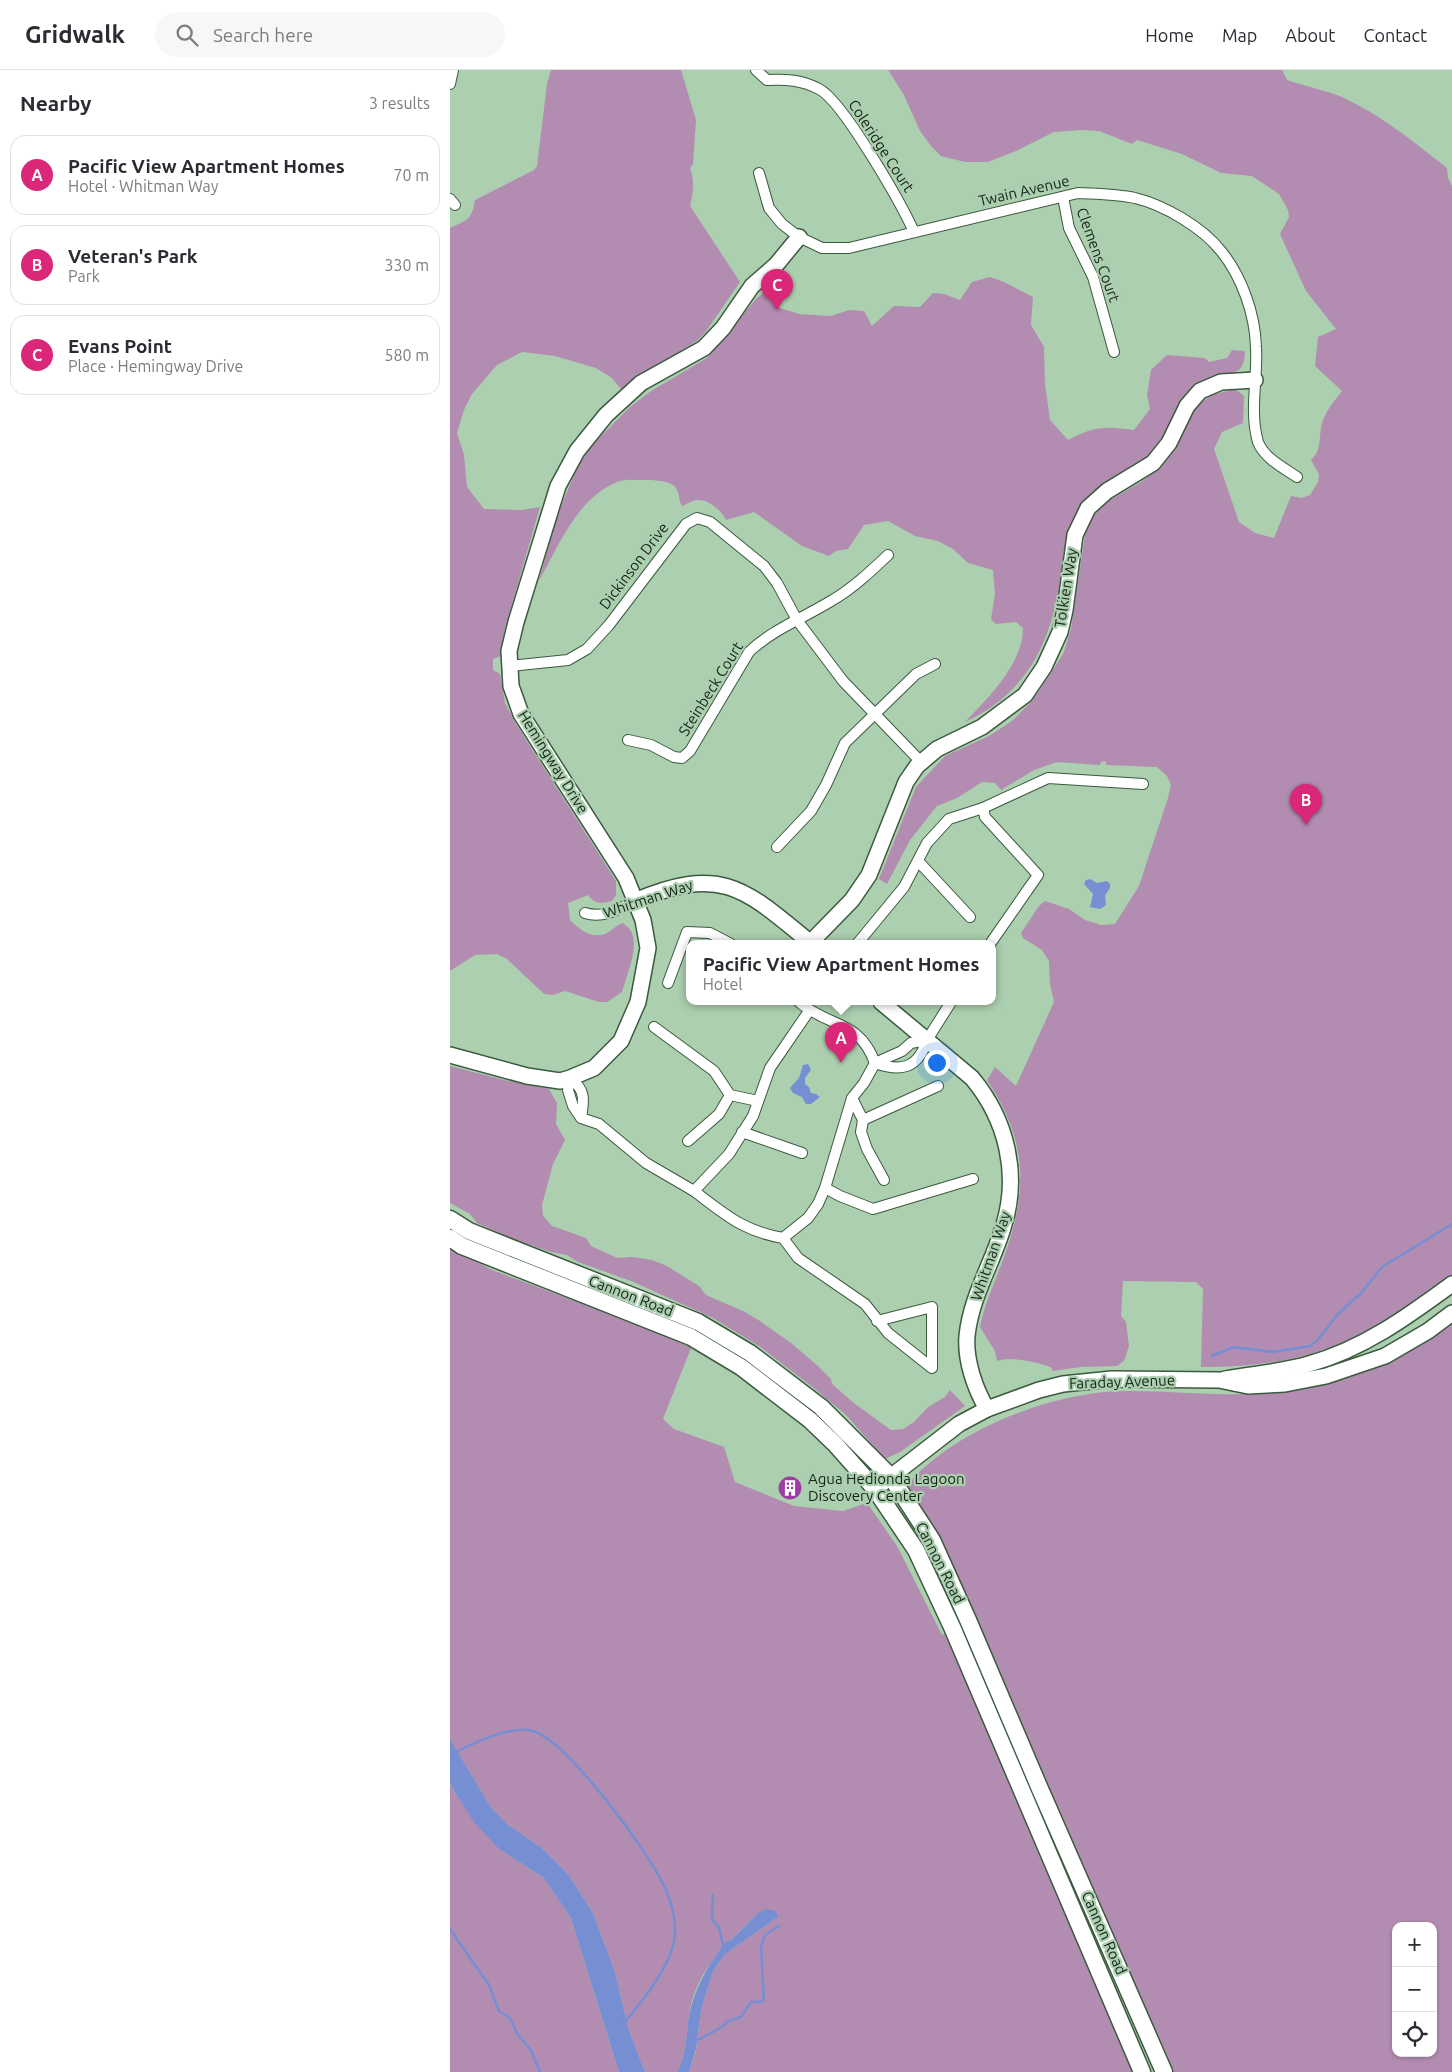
<!DOCTYPE html>
<html lang="en">
<head>
<meta charset="utf-8">
<style>
	:root { --surface:#fff; --page:#f7f7f7; --text:#2b2b33; --muted:#7c7c81; --line:#e1e1e2; --accent:#db2777 }
	body { margin:0; font-family:Ubuntu,sans-serif; background:var(--page); color:var(--text) }
	.controls { position:absolute; right:15px; bottom:15px; display:grid; overflow:hidden; border-radius:10px; box-shadow:0 1px 4px #0004 }
	.controls button { width:45px; height:45px; display:grid; place-items:center; padding:0; border:0; border-bottom:1px solid var(--line); background:var(--surface); color:var(--text); font:25px sans-serif }
	.you { position:absolute; left:486px; top:992px; width:18px; height:18px; margin:-12px; border:4px solid #fff; border-radius:50%; background:#1a73e8; box-shadow:0 0 0 8px #1a73e833 }
	.badge { display:grid; place-items:center; width:32px; height:32px; border-radius:50%; background:var(--accent); color:#fff; font-size:16px; font-weight:700 }
	.pin { position:absolute; translate:-50% -41px; filter:drop-shadow(0 1px 2px #0008) }
	.pin::after { content:''; position:absolute; top:26px; width:18px; height:15px; background:inherit; clip-path:polygon(0 0,100% 0,50% 100%) }
	.popup { position:absolute; left:236px; top:870px; width:310px; height:65px; box-sizing:border-box; display:grid; place-content:center; border-radius:10px; background:var(--surface); filter:drop-shadow(0 1px 4px #0005); font-size:16px; white-space:nowrap; color:var(--muted) }
	.popup b { font-size:19px; color:var(--text) }
	.popup::after { content:''; position:absolute; left:50%; top:100%; margin-left:-10px; border:10px solid transparent; border-top-color:var(--surface) }
	.list { margin:0; padding:0; list-style:none }
	h2 { display:flex; justify-content:space-between; align-items:center; height:65px; margin:0; padding:0 20px; font-size:21px }
	h2 small { font-size:16px; font-weight:400; color:var(--muted) }
	.list li { display:grid; grid-template-columns:32px 1fr auto; gap:15px; align-items:center; box-sizing:border-box; height:80px; margin:0 10px 10px; padding:0 10px; border:1px solid var(--line); border-radius:15px }
	.list b { display:block; font-size:19px; white-space:nowrap }
	.list p { margin:0; font-size:16px; white-space:nowrap; color:var(--muted) }
	.list em { font-size:16px; font-style:normal; color:var(--muted) }
	.icon { flex:none; width:28px; height:28px; fill:none; stroke:currentColor; stroke-width:2; stroke-linecap:round; stroke-linejoin:round }
	.map { position:relative; flex:none; width:1002px; height:2002px; overflow:hidden }
	header { display:flex; align-items:center; gap:30px; box-sizing:border-box; height:70px; padding:0 25px; background:var(--surface); border-bottom:1px solid var(--line) }
	header strong { font-size:24px }
	nav { display:flex; gap:28px; margin-inline-start:auto; font-size:18px }
	.search { width:350px; height:45px; background:var(--page); display:flex; align-items:center; gap:12px; box-sizing:border-box; padding:0 18px; border-radius:28px; color:var(--muted); font-size:19px }
	main { display:flex }
	aside { flex:1; background:var(--surface) }
	.map>svg:first-child { display:block }
	.green { fill:#b28cb1; fill-rule:evenodd }
	.water { fill:#758fd2 }
	.lines { fill:none; stroke-linecap:round; stroke-linejoin:round }
	.stream { stroke:#758fd2; stroke-width:2.5 }
	.street-casing { stroke:#3b5a3e; stroke-width:12 }
	.secondary-casing { stroke:#3b5a3e; stroke-width:18 }
	.primary-casing { stroke:#3b5a3e; stroke-width:19 }
	.street { stroke:#fff; stroke-width:10 }
	.secondary { stroke:#fff; stroke-width:15 }
	.primary { stroke:#fff; stroke-width:16 }
	.labels { text-anchor:middle; stroke-width:4.5; stroke-linejoin:round; paint-order:stroke }
	.street-label { font-size:15px; fill:#152317; stroke:#accfaf }
	.poi-label { font-size:15px; fill:#152317; stroke:#accfaf; text-anchor:start }
</style>
</head>
<body>
<header>
<strong>Gridwalk</strong>
<div class="search"><svg class="icon" aria-label="search" viewBox="0 0 24 24"><circle cx="10" cy="10" r="6"/><path d="M15 15l6 6"/></svg>Search here</div>
<nav><a>Home</a><a>Map</a><a>About</a><a>Contact</a></nav>
</header>
<main>
<aside>
<h2>Nearby<small>3 results</small></h2>
<ul class="list">
<li><span class="badge">A</span><div><b>Pacific View Apartment Homes</b><p>Hotel · Whitman Way</p></div><em>70 m</em></li>
<li><span class="badge">B</span><div><b>Veteran's Park</b><p>Park</p></div><em>330 m</em></li>
<li><span class="badge">C</span><div><b>Evans Point</b><p>Place · Hemingway Drive</p></div><em>580 m</em></li>
</ul>
</aside>
<div class="map">
<svg width="1002" height="2002" viewBox="0 0 1002 2002">
	<rect width="100%" height="100%" fill="#accfaf"/>
	<g class="green">
		<path d="M101,0H231L246,50L243,94L240,98C245,111 243,122 240,136L290,212L257,260L248,270L220,288L192,303L171,319L162,308L146,298L105,286L72,282L47,295L22,324L14,340L7,363L14,385L17,417L34,439L72,440L90,437L55,558L51,586L43,589V600L50,604L55,633L66,654L166,811V825L162,831C150,834 145,834 138,825L118,833L120,850C129,859 141,869 155,864C161,861 166,856 172,853C196,864 177,903 172,922L157,932H149L115,921L103,925L94,924L57,889L47,884L25,885L0,901V158C16,150 22,151 25,130L84,100L87,96L97,14Z"/>
		<path d="M438,0H832L837,10C855,16 875,20 892,27C931,45 964,72 997,98L998,108L1002,116V1206C987,1218 972,1230 955,1240C889,1282 829,1298 751,1297L753,1219L746,1212L673,1211L671,1246L676,1252L679,1276L674,1291L667,1296L631,1297L602,1301V1298C591,1292 558,1286 547,1291L545,1281L530,1257C534,1237 541,1221 548,1203C577,1130 582,1077 537,1010L545,997L566,1016L604,932L600,914L599,891L592,880L573,868L571,863L589,836L595,831L619,839L635,850L651,855L665,854L689,816L718,728L721,715L717,706L707,697L656,695V691L651,692L650,695L607,692L584,700L551,720L545,713L532,712L507,728L487,736L460,770L437,814L429,809L466,717L495,686L539,666L562,651L581,632L600,605L614,582L621,559L635,465L640,451L653,434L691,412L711,397L727,374L746,336L762,325L785,319L794,326L793,353L772,362L764,379L789,452L805,463L824,468L841,426L852,428L860,425L868,412L869,404L861,390C874,379 867,362 874,348C878,338 886,329 892,321L865,296L868,267L886,259L856,221L830,164L839,147L838,140L829,124L802,106L771,103L732,84L687,70L682,74L649,61L631,60L604,62L566,81L538,92H515L491,86L481,76L470,61L454,25Z"/>
		<path d="M540,207L554,212L583,227L581,255L594,277L595,314L600,350L618,370C644,356 655,356 684,360L700,339L697,325L701,300L717,285L755,288L759,292L777,288L782,280L795,281C795,312 772,300 752,312C722,329 724,359 703,382C683,403 651,408 633,433C617,455 614,478 611,504C604,556 588,603 544,635C535,642 525,647 515,652C538,628 573,594 573,558L566,552L546,554L541,549L545,524L543,500L518,493L503,479L488,471L465,466L438,451L414,455L398,479L386,481L379,486L352,476L304,442L276,450C272,441 259,429 247,430C243,430 237,434 232,436C228,429 230,420 223,415C215,410 202,410 193,410C186,410 177,409 170,411C128,426 109,475 89,511L108,443L128,396L142,375L180,337L201,321L257,288L306,229L317,220L324,236L349,244L381,246L399,240L414,241L422,256L444,236L470,237L483,223L494,224L510,230L522,212Z"/>
		<path d="M0,996L54,1010L99,1019L107,1033L106,1054L115,1070L103,1094L92,1135L93,1146L102,1156L136,1168L141,1176L167,1188L182,1187L202,1190L217,1196L249,1216L256,1225L295,1242L310,1251L341,1273L368,1296L381,1309L382,1314L405,1334L441,1360L453,1359L464,1352L478,1337L495,1327L500,1320L515,1336L450,1382L435,1389L396,1345L365,1319L309,1276L263,1248L181,1211L128,1192L117,1185L101,1182L63,1169L27,1153L20,1144L0,1133Z"/>
		<path d="M0,1177L42,1200L208,1262L241,1278L213,1349L224,1359L274,1377L285,1412L344,1436L393,1441L417,1433L447,1476L492,1565L527,1549L504,1499L456,1417C500,1361 603,1322 672,1321C728,1320 792,1330 846,1319C900,1309 953,1276 1002,1252V2002H721L597,1715L566,1729L683,2002H239L246,1981L251,1940L262,1903L275,1884L328,1847L308,1843C279,1872 249,1896 240,1939C236,1960 238,1982 227,2002H195L178,1958L165,1902L143,1843L118,1804L92,1778L57,1754L40,1736L0,1669ZM946,1856H983V1983H946Z"/>
		<path d="M0,1712L4,1722L49,1779L94,1808L121,1848L169,2002H0Z"/>
	</g>
	<g class="water">
		<path d="M640,809L647,813L657,811L660,814V818L655,825L656,835L650,839L640,837L643,824L634,814L636,810Z"/>
		<path d="M358,994L361,1000L355,1008V1014L359,1017L361,1023L366,1024L370,1027L361,1034H356L352,1027L343,1023L340,1018L349,1008L353,995Z"/>
		<path d="M0,1669L40,1736L57,1754L92,1778L118,1804L143,1843L165,1902L178,1958L195,2002H169L121,1848L94,1808L49,1779L24,1752L4,1721L0,1712Z"/>
		<path d="M316,1839L326,1841L328,1847L275,1884L262,1903L251,1940L246,1979L239,2002H227C239,1980 235,1959 241,1937C248,1912 261,1891 276,1872L280,1871L308,1843Z"/>
	</g>
	<g class="lines">
		<g class="stream">
			<path d="M762,1286L783,1277L823,1282L860,1276L867,1271L888,1244L911,1223L932,1197L1002,1154"/>
			<path d="M0,1685C22,1674 58,1655 83,1661C117,1670 202,1786 216,1820C222,1834 226,1848 225,1864C224,1892 193,1930 175,1952"/>
			<path d="M263,1825L262,1845L263,1851L269,1857L274,1880"/>
			<path d="M0,1859L39,1915L49,1941L60,1948L68,1965L81,1980L90,2002"/>
			<path d="M245,1970L250,1969L272,1957L278,1951L291,1947L301,1932H311L314,1929L311,1877L315,1865L329,1856"/>
		</g>
		<defs>
			<g id="street">
				<path d="M306,0L317,10C336,9 352,10 369,19C393,31 452,135 464,162"/>
				<path d="M0,14L3,0"/>
				<path d="M309,103L319,138L332,154L349,167L372,178H399L628,123C647,124 666,124 685,128C714,135 752,157 771,181C792,207 805,244 806,277C808,308 799,341 808,372C814,388 834,398 847,407"/>
				<path d="M613,127L619,158L643,207L664,282"/>
				<path d="M0,129L5,135"/>
				<path d="M60,596L118,590L137,579L159,555L236,454L247,448L260,452L314,496L327,513L347,550L393,611L472,693"/>
				<path d="M178,670L201,675L224,687L232,688L240,681L299,582C322,560 353,548 381,531C402,519 420,502 438,485"/>
				<path d="M327,777L361,741L376,715L395,673L466,604L485,594"/>
				<path d="M468,791L520,847"/>
				<path d="M135,843C153,849 169,839 185,831"/>
				<path d="M407,874L454,817L477,773L499,749L533,738"/>
				<path d="M540,874L588,805L535,747L533,738L598,708L693,714"/>
				<path d="M218,913L237,862L260,863L281,874"/>
				<path d="M349,932C379,958 409,949 425,993"/>
				<path d="M204,957L264,1001L280,1025"/>
				<path d="M477,970L501,932"/>
				<path d="M402,1028L413,1050L411,1062L417,1079L434,1110"/>
				<path d="M131,1048C134,1030 136,1020 120,1008L118,1020L123,1036L131,1048L149,1054L196,1093L244,1121L279,1084L303,1046L320,998L359,941"/>
				<path d="M413,1050L488,1016"/>
				<path d="M292,1062L352,1083"/>
				<path d="M238,1071L269,1044L280,1025L308,1031"/>
				<path d="M375,1118L390,1126L423,1139L523,1109"/>
				<path d="M244,1121C276,1145 293,1161 333,1168L348,1188L415,1234L438,1263L482,1298V1237L427,1251"/>
				<path d="M333,1168L358,1148L368,1134L375,1118L402,1028L414,1013L425,993L452,981L461,973L477,970C468,999 451,1002 425,993"/>
			</g>
			<g id="secondary">
				<path d="M185,831C273,794 295,819 362,874"/>
				<path d="M360,873L402,830L419,805L456,712L467,696L487,679L532,657L575,625L594,597L610,562L615,540L625,465L638,438L657,421L703,393L719,373L737,336L750,321L771,312L805,310"/>
				<path d="M431,932L522,1008C557,1050 570,1105 553,1158C542,1194 521,1227 517,1266C515,1290 525,1319 537,1339"/>
				<path d="M0,985L77,1006L110,1011L120,1008L144,998L171,971L188,932L198,878L193,850L176,808L71,644L61,616L59,581L66,552L108,416L127,381L156,345L191,313L254,278L273,258L302,216L326,195L349,167"/>
				<path d="M775,1309C803,1304 832,1302 859,1294C913,1279 957,1247 1002,1214"/>
				<path d="M425,1419L509,1354L537,1339L589,1320L613,1314L662,1309L769,1310L798,1316L835,1314L876,1306L935,1286L978,1261L1002,1243"/>
			</g>
			<g id="primary">
				<path d="M0,1149L19,1161L248,1252L300,1283L371,1337L441,1407L482,1470L518,1550L590,1719L714,2002"/>
				<path d="M0,1168L12,1176L241,1267L291,1297L360,1350L385,1374L425,1419L466,1480L502,1557L692,2002"/>
			</g>
		</defs>
		<use href="#street" class="street-casing"/>
		<use href="#secondary" class="secondary-casing"/>
		<use href="#primary" class="primary-casing"/>
		<use href="#street" class="street"/>
		<use href="#secondary" class="secondary"/>
		<use href="#primary" class="primary"/>
	</g>
	<defs>
		<symbol id="building-disc" viewBox="-11 -11 22 22"><circle r="9.5" fill="#9f3ca1" stroke="#accfaf"/><path d="M-4-6H4V6H1V3H-1V6H-4ZM-2.5-4.3h1.7v1.8h-1.7ZM.8-4.3h1.7v1.8H.8ZM-2.5-1h1.7V.8h-1.7ZM.8-1h1.7V.8H.8Z" fill="#fff"/></symbol>
	</defs>
	<g fill-rule="evenodd">
		<use href="#building-disc" x="326" y="1404" width="28" height="28"/>
	</g>
	<g class="labels">
		<g class="street-label">
			<text transform="translate(431 76) rotate(57)" y="5">Coleridge Court</text>
			<text transform="translate(574 121) rotate(-13)" y="5">Twain Avenue</text>
			<text transform="translate(648 185) rotate(70)" y="5">Clemens Court</text>
			<text transform="translate(184 496) rotate(-53)" y="5">Dickinson Drive</text>
			<text transform="translate(616 518) rotate(-81)" y="5">Tolkien Way</text>
			<text transform="translate(261 619) rotate(-58)" y="5">Steinbeck Court</text>
			<text transform="translate(103 692) rotate(58)" y="5">Hemingway Drive</text>
			<text transform="translate(198 829) rotate(-18)" y="5">Whitman Way</text>
			<text transform="translate(541 1186) rotate(-71)" y="5">Whitman Way</text>
			<text transform="translate(181 1226) rotate(21)" y="5">Cannon Road</text>
			<text transform="translate(672 1312) rotate(-2)" y="5">Faraday Avenue</text>
			<text transform="translate(490 1493) rotate(63)" y="5">Cannon Road</text>
			<text transform="translate(654 1863) rotate(66)" y="5">Cannon Road</text>
		</g>
		<g class="poi-label">
			<text x="358" y="1414">Agua Hedionda Lagoon<tspan x="358" dy="17">Discovery Center</tspan></text>
		</g>
	</g>
</svg>
<div class="controls">
<button>+</button>
<button>−</button>
<button><svg class="icon" aria-label="locate" viewBox="0 0 24 24"><circle cx="12" cy="12" r="6"/><path d="M12 2v4M12 18v4M2 12h4M18 12h4"/></svg></button>
</div>
<div class="you"></div>
<div class="pin badge" style="left:391px;top:993px">A</div>
<div class="popup"><b>Pacific View Apartment Homes</b>Hotel</div>
<div class="pin badge" style="left:856px;top:755px">B</div>
<div class="pin badge" style="left:327px;top:240px">C</div>
</div>
</main>
</body>
</html>
